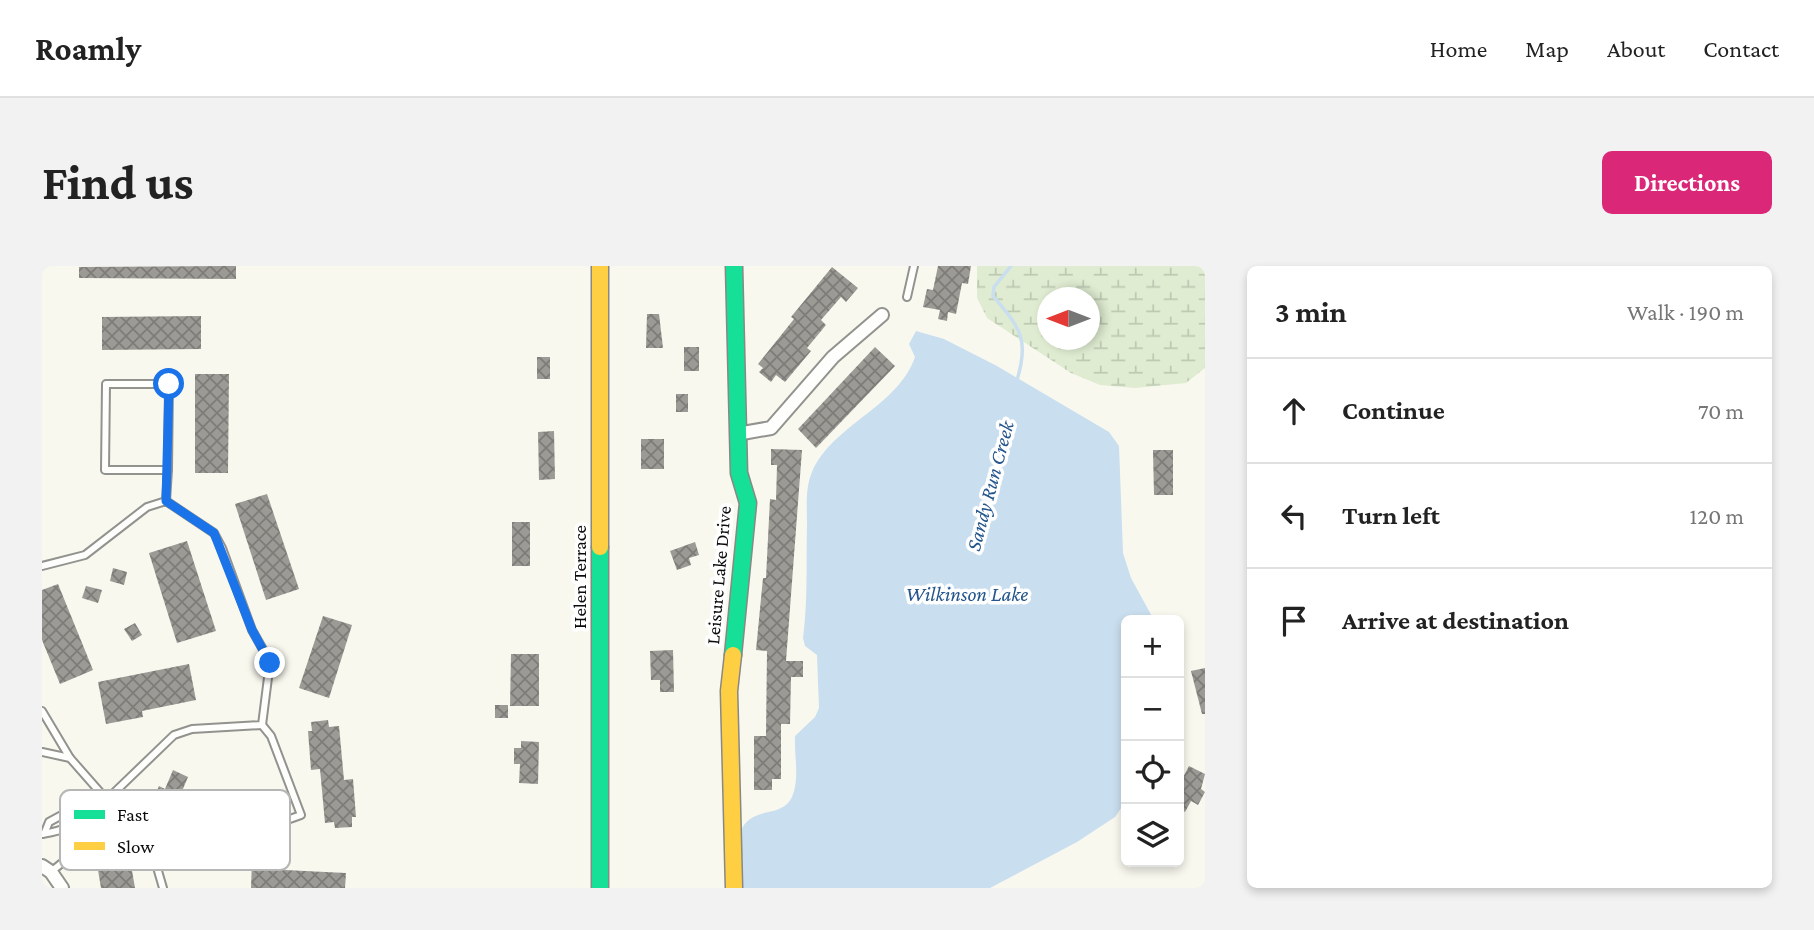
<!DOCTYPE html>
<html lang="en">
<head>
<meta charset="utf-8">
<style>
	:root { --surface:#fff; --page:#f2f2f2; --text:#222; --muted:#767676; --line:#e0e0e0; --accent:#db2777 }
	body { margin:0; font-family:"Crimson Pro",serif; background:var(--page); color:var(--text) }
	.controls { position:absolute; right:21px; bottom:21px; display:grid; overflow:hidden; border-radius:10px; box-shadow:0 4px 10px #0003 }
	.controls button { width:63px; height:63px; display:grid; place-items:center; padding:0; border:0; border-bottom:2px solid var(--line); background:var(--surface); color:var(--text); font:35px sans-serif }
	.compass { position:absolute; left:995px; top:21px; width:63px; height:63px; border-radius:50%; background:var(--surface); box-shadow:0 4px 10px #0003; rotate:270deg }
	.stop { position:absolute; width:21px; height:21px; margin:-16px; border:5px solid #1a73e8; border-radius:50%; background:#fff }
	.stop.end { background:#1a73e8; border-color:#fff; box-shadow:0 2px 7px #0008 }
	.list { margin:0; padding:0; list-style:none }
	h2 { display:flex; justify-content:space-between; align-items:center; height:91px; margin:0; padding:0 28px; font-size:30px }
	h2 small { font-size:23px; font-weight:400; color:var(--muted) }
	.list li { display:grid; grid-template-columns:46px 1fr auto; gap:21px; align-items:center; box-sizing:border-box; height:105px; padding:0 28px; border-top:2px solid var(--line) }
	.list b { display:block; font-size:26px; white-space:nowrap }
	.list em { font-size:23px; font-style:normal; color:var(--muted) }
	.icon { flex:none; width:38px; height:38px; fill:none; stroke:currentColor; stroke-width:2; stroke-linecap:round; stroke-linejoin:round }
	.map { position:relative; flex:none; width:1163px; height:622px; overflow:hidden; border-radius:10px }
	header { display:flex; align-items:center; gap:42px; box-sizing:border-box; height:98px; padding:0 35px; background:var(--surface); border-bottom:2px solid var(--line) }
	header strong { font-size:33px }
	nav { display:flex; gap:38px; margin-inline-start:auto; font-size:24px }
	.intro { display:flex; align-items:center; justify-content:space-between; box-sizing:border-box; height:168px; padding:0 42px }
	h1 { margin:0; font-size:49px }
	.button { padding:18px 32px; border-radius:10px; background:var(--accent); color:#fff; font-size:24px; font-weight:700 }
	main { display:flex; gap:42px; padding:0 42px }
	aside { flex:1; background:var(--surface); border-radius:10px; box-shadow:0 4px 10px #0003 }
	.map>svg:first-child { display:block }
	.wetland { fill:url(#wetland-marsh); fill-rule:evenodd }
	.water { fill:#c9deee }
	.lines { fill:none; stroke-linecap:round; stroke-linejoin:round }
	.stream { stroke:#c9deee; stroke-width:3.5 }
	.building { fill:url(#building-cross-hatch) }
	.lane-casing { stroke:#92928e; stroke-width:10 }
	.street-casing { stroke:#92928e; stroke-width:16 }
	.fast-casing { stroke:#898884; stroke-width:19 }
	.slow-casing { stroke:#898884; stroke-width:19 }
	.lane { stroke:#fefefd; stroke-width:6 }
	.street { stroke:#fefefd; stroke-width:12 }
	.fast { stroke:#16e098; stroke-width:16 }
	.slow { stroke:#ffcf43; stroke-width:16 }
	.route { stroke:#1a73e8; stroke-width:9 }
	.labels { text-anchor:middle; stroke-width:7; stroke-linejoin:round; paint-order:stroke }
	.street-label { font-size:19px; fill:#0b0b0b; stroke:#fff }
	.water-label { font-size:21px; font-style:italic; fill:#24558d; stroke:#fff }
	.key { fill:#fff; stroke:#b6b6b6; stroke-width:2 }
	.key-label { font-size:19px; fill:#0b0b0b }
</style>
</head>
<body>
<header>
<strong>Roamly</strong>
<nav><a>Home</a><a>Map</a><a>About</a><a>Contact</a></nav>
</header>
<div class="intro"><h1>Find us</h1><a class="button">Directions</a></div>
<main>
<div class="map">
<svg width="1163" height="622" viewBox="0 0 1163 622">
	<defs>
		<pattern id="wetland-marsh" width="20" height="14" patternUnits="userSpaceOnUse" patternTransform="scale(1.75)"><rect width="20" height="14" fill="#dfecd1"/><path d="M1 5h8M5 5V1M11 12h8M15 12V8" fill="none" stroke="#bec9b2"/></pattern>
		<pattern id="building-cross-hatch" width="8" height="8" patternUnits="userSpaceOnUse" patternTransform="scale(1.75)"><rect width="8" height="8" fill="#9c9a95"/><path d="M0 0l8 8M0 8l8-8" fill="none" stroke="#7d7c78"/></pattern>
	</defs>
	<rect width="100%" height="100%" fill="#f9f8ef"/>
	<path class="wetland" d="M935,0H1163V102L1144,117L1093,122L1058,119L1029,107L945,52L935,32ZM1006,32H1048V74H1006Z"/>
	<path class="water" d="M874,65L902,73L955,100L1067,166L1077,180L1081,287L1089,312L1112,354H1084V535L1073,551L1035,576L948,622H699L698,567C708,538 739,554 750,531C758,513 752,489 753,470L773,451L777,442L775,389L763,380L761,372C766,335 764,296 765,259C765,242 763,222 770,206C791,158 856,141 873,91L867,78Z"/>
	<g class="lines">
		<path class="stream" d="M969,0L952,21L951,30C977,61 988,72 975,114"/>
	</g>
	<g class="building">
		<path d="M182,0H194V13L37,12V1Z"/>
		<path d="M896,0H929L926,18L920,17L914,48L906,46L905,55L896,53L898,44L881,41L885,23L891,24Z"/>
		<path d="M790,1L816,22L804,36L799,31L779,54L784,59L765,82L769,85L743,116L734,109L729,116L717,106L721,102L716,98L752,53L749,51Z"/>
		<path d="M605,48H617L621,82H604Z"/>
		<path d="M159,50V83L60,84V51Z"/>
		<rect x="642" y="81" width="15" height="24"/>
		<path d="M833,81L853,100L774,182L756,163Z"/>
		<rect x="495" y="91" width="13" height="22"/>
		<path d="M153,108H187L186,207H153Z"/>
		<rect x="634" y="128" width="12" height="18"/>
		<path d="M512,165L513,213L497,214L496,166Z"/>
		<rect x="599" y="173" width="23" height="30"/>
		<path d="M729,183L760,184L744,395H761V411H749L748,458H739V513H730V524H712V470H724L725,385L714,384L721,312H724L728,233L734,234L735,199H729Z"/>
		<path d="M1111,184H1131V229H1112Z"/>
		<path d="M225,228L257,323L224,334L193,238Z"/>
		<rect x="470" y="256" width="18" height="44"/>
		<path d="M145,275L174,365L135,377L107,287Z"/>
		<path d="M653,276L657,289L647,292L649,299L635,304L628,285Z"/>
		<path d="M71,302L85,306L82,319L68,315Z"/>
		<path d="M16,318L51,404L18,418L0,374V324Z"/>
		<path d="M44,320L60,324L56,337L40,332Z"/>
		<path d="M281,350L310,359L287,432L257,422Z"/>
		<path d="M93,357L100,369L90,375L82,363Z"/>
		<path d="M631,384L632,426H618V414H609L608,385Z"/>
		<path d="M469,388H497V440H468Z"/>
		<path d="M147,398L154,434L100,445L101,451L64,458L56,416Z"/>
		<path d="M1163,402V448H1160L1149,405Z"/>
		<rect x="453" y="439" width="13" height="13"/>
		<path d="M286,454L287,461L297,460L302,514L311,513L314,551H310V561L293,562L292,556L283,557L278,503L269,504L266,465H270L269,456Z"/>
		<path d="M479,475L497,476L496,518L477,517L478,498H472V482H479Z"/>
		<path d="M1147,500L1163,508L1159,523L1163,526L1156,539L1149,535L1143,546L1137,542V519Z"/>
		<path d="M131,504L146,511L124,563L103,554L117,520L123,523Z"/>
		<path d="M88,593L93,622H59L55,598Z"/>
		<path d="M210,593L243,595V604L304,607L303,622H209Z"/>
	</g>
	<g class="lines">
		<defs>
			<g id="lane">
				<path d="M865,31L872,0"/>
				<path d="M64,118H127L126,204H63Z"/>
				<path d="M124,235L126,204"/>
				<path d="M0,300L43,289L105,241L124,235L172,267L180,282L210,364L228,396L220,459L150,463L132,469L52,546V571L10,605"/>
				<path d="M0,445L28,492"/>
				<path d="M0,486L28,492L101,575L114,598L121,622"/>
				<path d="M217,564L259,549L229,470L220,459"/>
				<path d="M3,566L7,556L31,543L52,546"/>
				<path d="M1,568C17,565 34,562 40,544"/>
			</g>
			<g id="street">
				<path d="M695,168L729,162L791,91L840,49"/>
				<path d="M0,600L9,606L20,622"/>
			</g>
			<g id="fast">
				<path d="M558,281V622"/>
				<path d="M691,389L706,237L697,207L692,0"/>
			</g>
			<g id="slow">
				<path d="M558,0V281"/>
				<path d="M691,389L687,425L692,622"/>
			</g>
		</defs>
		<use href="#lane" class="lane-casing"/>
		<use href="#street" class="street-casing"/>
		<use href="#fast" class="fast-casing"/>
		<use href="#slow" class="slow-casing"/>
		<use href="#lane" class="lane"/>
		<use href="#street" class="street"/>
		<use href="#fast" class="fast"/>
		<use href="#slow" class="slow"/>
	</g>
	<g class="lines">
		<path class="route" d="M127,118L124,235L172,267L210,364L228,397"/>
	</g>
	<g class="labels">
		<g class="street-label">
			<text transform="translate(676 309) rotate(-85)" y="7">Leisure Lake Drive</text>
			<text transform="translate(537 311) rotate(-90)" y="7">Helen Terrace</text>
		</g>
		<g class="water-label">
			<text transform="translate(948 220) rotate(-75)" y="7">Sandy Run Creek</text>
			<text x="925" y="335">Wilkinson Lake</text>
		</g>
	</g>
	<rect x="18" y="524" width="230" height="80" rx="10" class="key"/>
	<rect x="32" y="544" width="31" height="9" fill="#16e098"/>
	<rect x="32" y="576" width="31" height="8" fill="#ffcf43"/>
	<g class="key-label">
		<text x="75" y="555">Fast</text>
		<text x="75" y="587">Slow</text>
	</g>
</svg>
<div class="controls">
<button>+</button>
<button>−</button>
<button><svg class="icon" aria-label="locate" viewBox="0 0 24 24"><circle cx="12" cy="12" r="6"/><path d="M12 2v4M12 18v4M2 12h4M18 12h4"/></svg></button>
<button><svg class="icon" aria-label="layers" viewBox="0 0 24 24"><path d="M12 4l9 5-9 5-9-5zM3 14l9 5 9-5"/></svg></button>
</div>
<svg class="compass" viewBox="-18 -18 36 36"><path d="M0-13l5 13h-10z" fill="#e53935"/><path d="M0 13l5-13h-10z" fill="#767676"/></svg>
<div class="stop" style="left:127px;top:118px"></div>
<div class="stop end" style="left:228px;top:397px"></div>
</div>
<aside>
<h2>3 min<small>Walk · 190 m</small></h2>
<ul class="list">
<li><svg class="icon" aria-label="ahead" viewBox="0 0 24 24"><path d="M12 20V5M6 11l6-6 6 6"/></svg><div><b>Continue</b></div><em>70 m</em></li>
<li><svg class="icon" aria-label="left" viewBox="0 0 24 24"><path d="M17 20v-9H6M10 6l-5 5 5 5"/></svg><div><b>Turn left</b></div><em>120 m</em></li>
<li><svg class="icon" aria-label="arrive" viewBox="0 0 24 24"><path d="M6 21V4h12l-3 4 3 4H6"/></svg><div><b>Arrive at destination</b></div></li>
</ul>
</aside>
</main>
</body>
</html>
